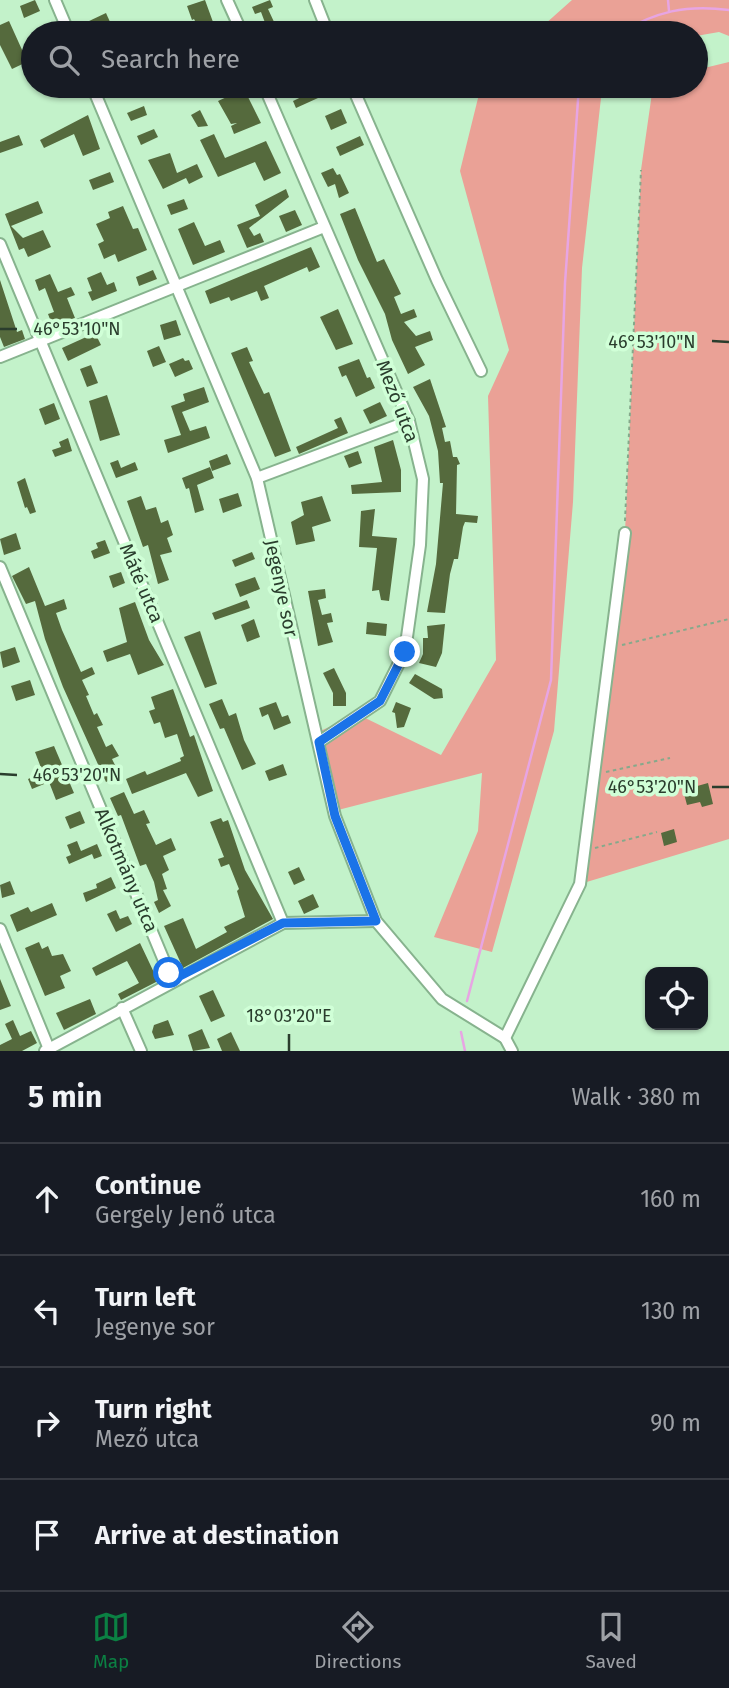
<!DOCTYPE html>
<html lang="en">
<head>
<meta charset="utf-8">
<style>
	:root { --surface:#171b24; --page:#242831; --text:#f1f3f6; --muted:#9ea1a6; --line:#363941; --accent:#0b8043 }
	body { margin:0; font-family:"Fira Sans",sans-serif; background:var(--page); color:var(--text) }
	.controls { position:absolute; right:21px; bottom:21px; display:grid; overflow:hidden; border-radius:14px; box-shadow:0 2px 5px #0004 }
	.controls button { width:63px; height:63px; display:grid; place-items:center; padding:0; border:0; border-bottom:2px solid var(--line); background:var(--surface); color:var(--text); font:35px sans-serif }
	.stop { position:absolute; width:21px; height:21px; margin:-16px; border:5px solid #1a73e8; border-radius:50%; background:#fff }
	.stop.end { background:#1a73e8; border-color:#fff; box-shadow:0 2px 7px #0008 }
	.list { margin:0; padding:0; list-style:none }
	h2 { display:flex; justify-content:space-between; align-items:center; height:91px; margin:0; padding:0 28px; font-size:30px }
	h2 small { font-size:23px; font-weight:400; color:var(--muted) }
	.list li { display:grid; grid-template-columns:46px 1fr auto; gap:21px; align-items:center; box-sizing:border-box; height:112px; padding:0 28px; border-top:2px solid var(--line) }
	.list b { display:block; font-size:26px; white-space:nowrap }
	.list p { margin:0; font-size:23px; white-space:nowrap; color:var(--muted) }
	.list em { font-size:23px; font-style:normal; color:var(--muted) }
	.icon { flex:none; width:38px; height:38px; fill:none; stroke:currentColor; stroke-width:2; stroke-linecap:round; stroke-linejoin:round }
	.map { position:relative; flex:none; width:729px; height:1051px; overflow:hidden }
	.search { position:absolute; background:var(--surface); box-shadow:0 2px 5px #0004; left:21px; right:21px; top:21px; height:77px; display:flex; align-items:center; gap:18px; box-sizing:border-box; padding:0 24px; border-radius:38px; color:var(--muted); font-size:26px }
	.sheet { height:539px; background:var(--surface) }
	nav { display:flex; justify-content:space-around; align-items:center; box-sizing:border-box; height:98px; border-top:2px solid var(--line); background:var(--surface); font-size:19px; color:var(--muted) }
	nav a { display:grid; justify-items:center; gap:4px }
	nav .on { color:var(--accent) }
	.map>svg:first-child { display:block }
	.green { fill:#eaa196 }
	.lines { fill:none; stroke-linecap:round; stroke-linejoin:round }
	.stream { stroke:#e7a5e3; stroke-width:2.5 }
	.building { fill:#556a3d }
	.minor-casing { stroke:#87b38e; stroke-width:14 }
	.path { stroke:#85a98b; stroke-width:2; stroke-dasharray:3.5 3.5; stroke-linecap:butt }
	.minor { stroke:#fff; stroke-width:10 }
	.route { stroke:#1a73e8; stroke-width:9 }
	.ticks { fill:none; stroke:#2a3d2d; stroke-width:2.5 }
	.labels { text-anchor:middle; stroke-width:7; stroke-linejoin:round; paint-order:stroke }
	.street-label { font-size:19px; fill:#2a3d2d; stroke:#d0ffd7 }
	.ticks-label { font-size:18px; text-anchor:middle; fill:#2a3d2d; stroke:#d0ffd7; stroke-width:7; stroke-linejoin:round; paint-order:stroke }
</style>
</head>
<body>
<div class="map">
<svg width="729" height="1051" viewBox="0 0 729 1051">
	<rect width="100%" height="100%" fill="#c3f2ca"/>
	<g class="green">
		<path d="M572,0H729V36L719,32L696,36L535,33Z"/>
		<path d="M729,62V839L580,884L625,533L641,170L653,86H696V70Z"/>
		<path d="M481,86H606L602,89L582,268L573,502L554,731L492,952L434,937L478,831L482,773L338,810L314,734L357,714L441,755L496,660L488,396L509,350L460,171Z"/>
	</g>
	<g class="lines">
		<g class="stream">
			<path d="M668,0L669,11"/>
			<path d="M618,33C657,12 685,4 729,10"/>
			<path d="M467,1001L551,680L565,283L579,86"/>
			<path d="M461,1032L465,1051"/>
		</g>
	</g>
	<g class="building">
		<path d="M35,0L40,11L24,18L20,6Z"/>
		<path d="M205,0L213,22L220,33H201L194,19L192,20L187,6Z"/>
		<path d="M270,0L273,7L268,9L275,24L279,22L284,33H254L267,28L261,12L255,14L252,7Z"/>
		<path d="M106,13L110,22L90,30L87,22Z"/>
		<path d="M9,21L23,52L33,47V59L12,69L0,45V25Z"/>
		<path d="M127,86H148L122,98L118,90Z"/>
		<path d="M244,89L261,123L234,134L231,126L237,123L231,124L218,101Z"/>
		<path d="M316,90L318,98L296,108L293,101Z"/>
		<path d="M144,106L147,115L131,121L127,113Z"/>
		<path d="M341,109L347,123L331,130L325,116Z"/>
		<path d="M200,110L208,126L198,127L191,115Z"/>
		<path d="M88,115L100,149L83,156L74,134L44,148L40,140Z"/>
		<path d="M154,129L158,137L141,145L137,136Z"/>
		<path d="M214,134L225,158L266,141L281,173L264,181L255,162L218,177L200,140Z"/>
		<path d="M19,135L23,145L0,153V142Z"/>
		<path d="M360,136L364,145L340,156L336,147Z"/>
		<path d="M170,153L177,173L197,164L203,177L189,184L186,178L163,189L148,160Z"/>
		<path d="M333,168L337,175L340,174L349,193L339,198L335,184L328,187L321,173Z"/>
		<path d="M110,172L114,182L93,190L89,180Z"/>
		<path d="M286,189L289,197L249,228L254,236L260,233L264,242L247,248L237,225L260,216L255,205Z"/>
		<path d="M184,199L188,209L171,215L167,205Z"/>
		<path d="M38,201L43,213L11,226L23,238L43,230L51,247L28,257L24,248L19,250L5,214Z"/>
		<path d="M123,206L133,229L138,228L147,250L118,262L115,254L104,259L98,244L104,241L96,224L110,218L108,212Z"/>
		<path d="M355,208L377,262L384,259L401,294L394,297L401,314L414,309L417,317L404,322L416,336L430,331L433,340L415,347L425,365L408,374L392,340L385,314L358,260L340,214Z"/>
		<path d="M295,210L302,225L286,232L279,216Z"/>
		<path d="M194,222L205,246L220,240L225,252L193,265L178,229Z"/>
		<path d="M311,247L320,267L309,272L307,267L264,286L269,298L261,301L257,291L231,301L229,297L210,304L205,291Z"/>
		<path d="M153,270L157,279L139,286L136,277Z"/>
		<path d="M101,272L107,285L114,282L117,291L92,301L88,292L92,291L87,278Z"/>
		<path d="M50,274L58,292L71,287L75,295L67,298L75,318L53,327L48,314L54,312L45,288L39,291L35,280Z"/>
		<path d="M0,280L17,332L22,330L25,339L4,347L0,337Z"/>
		<path d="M338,309L353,344L336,350L320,317Z"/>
		<path d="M176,320L181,335L164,340L160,325Z"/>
		<path d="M95,333L101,345L68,361L62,348Z"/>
		<path d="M159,346L166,362L153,367L147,351Z"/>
		<path d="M247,347L253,361L249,362L264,394L269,392L291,451L275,457L231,353Z"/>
		<path d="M183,358L185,361L189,360L193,369L175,377L169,364Z"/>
		<path d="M359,359L367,378L370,377L375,388L356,397L346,375L342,377L338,367Z"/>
		<path d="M91,365L98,383L87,387L80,369Z"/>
		<path d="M430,379L446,427L442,428L445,442L450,441L453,457H457L460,464L457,465L456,514L478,516L477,523L465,522L463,527L458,559H454L450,574L445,613L427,612L436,564L443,483H440L438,451L429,416L413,387Z"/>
		<path d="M204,387L209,402L182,412L190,431L206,426L210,438L168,453L164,440L181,435L171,406L185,401L183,394Z"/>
		<path d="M107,395L120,435L100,441L89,401Z"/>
		<path d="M380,402L387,416L370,424L363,410Z"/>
		<path d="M54,403L60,419L45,425L39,409Z"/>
		<path d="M341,417L348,433L299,454L296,447L338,428L334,420Z"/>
		<path d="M68,438L72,451L55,457L52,450L61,447L59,442Z"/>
		<path d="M393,440L401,470V492L352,494L351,485L382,482L374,447Z"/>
		<path d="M358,451L362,463L349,468L344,456Z"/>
		<path d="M227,454L231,464L212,471L209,461Z"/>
		<path d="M118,460L121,468L135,462L138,470L116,478L110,463Z"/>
		<path d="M210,467L214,478L197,485L204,510L195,513L189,488L186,489L182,478Z"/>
		<path d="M25,478L36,512L30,514L27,507L25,508L17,482Z"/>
		<path d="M238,493L242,506L223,513L219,499Z"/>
		<path d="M141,496L146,510L156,507L161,523L168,520L173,535L167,538L172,552L160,555L169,580L158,584L148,545L143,547L127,501Z"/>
		<path d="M322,496L331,521L312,527L315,541L296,545L291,522L304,515L301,502Z"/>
		<path d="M375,509L372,536L397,538L389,601L381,600L379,590L372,591L377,548L359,547L361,511Z"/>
		<path d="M16,533L21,549L4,555L0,539Z"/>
		<path d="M105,540L110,553L94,559L91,551L98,548L96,543Z"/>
		<path d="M252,552L255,559L235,567L232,560Z"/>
		<path d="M29,567L45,606L64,599L67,609L56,613L62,630L81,672L92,667L95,674L82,680L89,695L86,696L94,715L97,713L103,725L97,727L106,747L112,744L119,756L112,759L120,775L106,782L63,687L45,639L35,601L26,604L12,576Z"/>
		<path d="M121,572L125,583L113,588L109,576Z"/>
		<path d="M255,577L260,589L240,597L235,584Z"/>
		<path d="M325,589L326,598L318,600L322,615L331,613L333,622L327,623L333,642L318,646L308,591Z"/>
		<path d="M247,600L250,608L215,620L212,613Z"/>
		<path d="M135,602L149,640L164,665L138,675L130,654L107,662L103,651L127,642L119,608Z"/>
		<path d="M254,619L260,637L247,642L241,625Z"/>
		<path d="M367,622L387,624L386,636L366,634Z"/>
		<path d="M445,624L442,653L436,667L419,663L423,654V638H428L427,626Z"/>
		<path d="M200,631L217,684L205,688L184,637Z"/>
		<path d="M15,647L20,662L3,668L0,652Z"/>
		<path d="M334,668L346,693V706H333V693L323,673Z"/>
		<path d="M415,674L442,689L443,698L434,699L409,683Z"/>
		<path d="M30,680L35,695L16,701L11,686Z"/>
		<path d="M173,689L190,737L194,735L213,791L198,797L186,773L132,794L126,779L145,771L147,775L181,761L180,758L184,756L177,734L165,738L160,722L154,724L149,711L155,709L151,697Z"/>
		<path d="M222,699L229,716L236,713L244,740L256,764L242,770L224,728L220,729L209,704Z"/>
		<path d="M276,702L282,717L288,715L291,723L274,730L268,714L262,717L259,708Z"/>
		<path d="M396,702L411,708L404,727L397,728L395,713L392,712Z"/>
		<path d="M54,746L74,793L56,800L49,782L32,789L28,779L43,773L35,752Z"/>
		<path d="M283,764L287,775L269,781L265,771Z"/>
		<path d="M708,783L713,804L702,807L700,802L687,805L683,790Z"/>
		<path d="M124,792L134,814L144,810L150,823L146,824L156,845L171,838L176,850L163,856L169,870L162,874L167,889L163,890L171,906L159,913L154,902L158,900L154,882L146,864L140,866L121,815L118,816L110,798Z"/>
		<path d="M80,811L85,823L70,829L65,817Z"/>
		<path d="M221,818L223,822L228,820L245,870L273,919L183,968L164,926L183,918L196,949L227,932L224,927L245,917L237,891L239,889L229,864L221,867L218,859L224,857L210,822Z"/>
		<path d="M674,829L677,842L664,846L661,833Z"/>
		<path d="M77,841L81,851L97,844L102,856L94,859L92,854L69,864L66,857L71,855L67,845Z"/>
		<path d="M299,867L305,880L294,885L288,872Z"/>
		<path d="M111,877L116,888L86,902L83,893L97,888L96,884Z"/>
		<path d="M10,881L15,894L2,898L0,885Z"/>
		<path d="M313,894L319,907L304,914L298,901Z"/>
		<path d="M52,903L57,915L17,932L10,915L28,907L31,912Z"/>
		<path d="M116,910L120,919L128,916L132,924L116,932L107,914Z"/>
		<path d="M39,942L42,949L48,946L52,956L63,954L71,971L60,976L65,988L45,996L25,948Z"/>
		<path d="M140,943L158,981L121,1000L118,994L139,983L127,961L96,976L92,968Z"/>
		<path d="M0,979L11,1006L0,1010Z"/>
		<path d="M213,990L225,1016L211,1022L199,996Z"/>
		<path d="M90,999L96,1014L64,1030L56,1013Z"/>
		<path d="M13,1020L20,1036L31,1031L37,1043L22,1051H0V1045L12,1039L5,1024Z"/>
		<path d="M168,1020L174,1035L155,1039L152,1032L154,1025Z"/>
		<path d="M202,1029L210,1048L193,1051L188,1035Z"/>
		<path d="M231,1032L240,1051H222L217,1039Z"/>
	</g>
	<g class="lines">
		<defs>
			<g id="minor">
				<path d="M55,0L69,33"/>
				<path d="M227,0L242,33"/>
				<path d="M315,0L328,33"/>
				<path d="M92,86L257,478L335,816L376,921L442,999L505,1038L512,1051"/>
				<path d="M264,86L409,421L423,479L420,545L405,651L380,701L319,742"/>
				<path d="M352,86L437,280L481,371"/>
				<path d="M0,244L283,923"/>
				<path d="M0,357L324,227"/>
				<path d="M257,478L409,421"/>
				<path d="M0,567L172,980"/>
				<path d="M0,929L49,1049"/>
				<path d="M122,1008L141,1051"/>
				<path d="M505,1038L580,884L625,533"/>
				<path d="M45,1051L283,923L376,921"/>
			</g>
		</defs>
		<use href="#minor" class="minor-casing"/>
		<g class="path">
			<path d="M625,521L641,170"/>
			<path d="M622,645L729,619"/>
			<path d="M606,772L670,758"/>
			<path d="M595,848L657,832"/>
		</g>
		<use href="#minor" class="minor"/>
	</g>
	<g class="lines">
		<path class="route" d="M169,973L172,980L283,923L376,921L335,816L319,742L380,701L405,652"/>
	</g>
	<path class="ticks" d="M0,329H17M712,341L729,342M0,774L17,775M712,787H729M289,1051V1034"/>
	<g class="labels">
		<g class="street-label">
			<text transform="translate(398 401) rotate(69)" y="7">Mező utca</text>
			<text transform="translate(142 583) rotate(67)" y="7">Máté utca</text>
			<text transform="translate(282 588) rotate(78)" y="7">Jegenye sor</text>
			<text transform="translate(127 870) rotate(67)" y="7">Alkotmány utca</text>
		</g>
	</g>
	<g class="ticks-label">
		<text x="77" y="335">46°53'10"N</text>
		<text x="652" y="348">46°53'10"N</text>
		<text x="77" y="781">46°53'20"N</text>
		<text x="652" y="793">46°53'20"N</text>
		<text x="289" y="1022">18°03'20"E</text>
	</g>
</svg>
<div class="controls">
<button><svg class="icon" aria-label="locate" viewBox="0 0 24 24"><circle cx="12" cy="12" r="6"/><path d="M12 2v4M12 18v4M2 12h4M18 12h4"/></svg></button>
</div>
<div class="stop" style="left:169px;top:973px"></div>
<div class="stop end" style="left:405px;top:652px"></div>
<div class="search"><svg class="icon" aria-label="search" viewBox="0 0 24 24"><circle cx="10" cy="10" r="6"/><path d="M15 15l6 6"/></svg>Search here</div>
</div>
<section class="sheet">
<h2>5 min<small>Walk · 380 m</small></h2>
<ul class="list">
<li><svg class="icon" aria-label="ahead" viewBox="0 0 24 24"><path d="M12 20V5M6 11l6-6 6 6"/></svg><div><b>Continue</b><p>Gergely Jenő utca</p></div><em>160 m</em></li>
<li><svg class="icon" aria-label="left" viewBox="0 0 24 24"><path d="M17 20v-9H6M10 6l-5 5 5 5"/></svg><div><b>Turn left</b><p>Jegenye sor</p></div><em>130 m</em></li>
<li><svg class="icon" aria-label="right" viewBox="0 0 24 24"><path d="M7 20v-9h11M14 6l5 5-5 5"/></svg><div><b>Turn right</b><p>Mező utca</p></div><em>90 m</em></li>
<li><svg class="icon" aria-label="arrive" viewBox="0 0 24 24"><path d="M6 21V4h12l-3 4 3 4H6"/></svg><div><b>Arrive at destination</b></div></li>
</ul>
</section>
<nav>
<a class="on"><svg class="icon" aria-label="map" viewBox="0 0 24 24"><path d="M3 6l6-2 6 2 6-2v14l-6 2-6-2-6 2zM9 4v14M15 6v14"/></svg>Map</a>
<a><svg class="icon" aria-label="directions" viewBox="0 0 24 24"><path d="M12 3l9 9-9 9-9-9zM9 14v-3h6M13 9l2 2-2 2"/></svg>Directions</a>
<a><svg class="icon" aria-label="saved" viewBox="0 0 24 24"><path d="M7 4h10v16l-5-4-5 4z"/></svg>Saved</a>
</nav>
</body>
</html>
